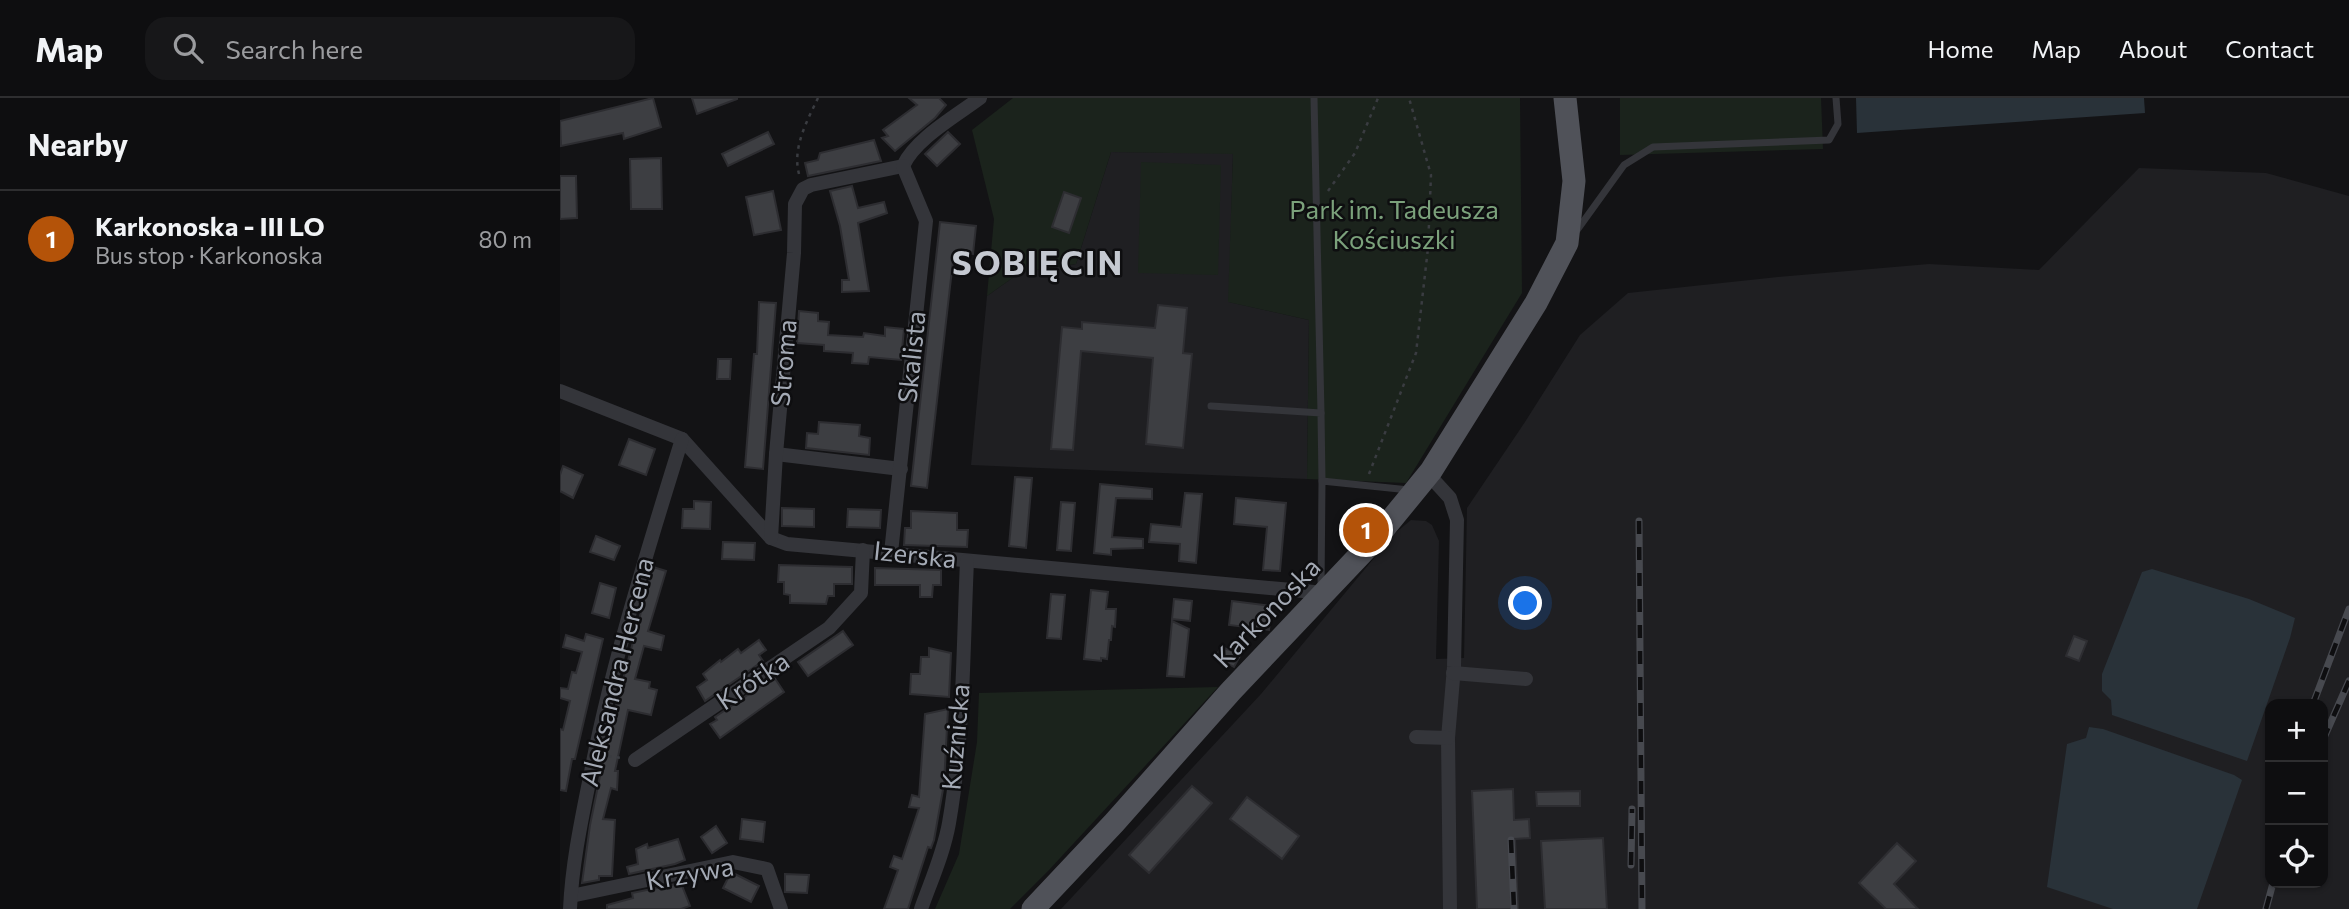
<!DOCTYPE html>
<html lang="en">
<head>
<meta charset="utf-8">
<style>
	:root { --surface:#0e0e10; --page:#171719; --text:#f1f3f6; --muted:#9b9c9f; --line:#2e2e30; --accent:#b45309 }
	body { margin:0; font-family:Commissioner,sans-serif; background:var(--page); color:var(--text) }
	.controls { position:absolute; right:21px; bottom:21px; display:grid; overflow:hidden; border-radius:14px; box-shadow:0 2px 5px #0004 }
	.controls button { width:63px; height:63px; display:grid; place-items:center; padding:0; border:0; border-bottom:2px solid var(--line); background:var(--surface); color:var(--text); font:35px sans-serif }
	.you { position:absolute; left:966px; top:506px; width:24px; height:24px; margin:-18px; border:5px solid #fff; border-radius:50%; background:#1a73e8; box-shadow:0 0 0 10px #1a73e833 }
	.badge { display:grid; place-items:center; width:46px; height:46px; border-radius:50%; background:var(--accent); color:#fff; font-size:23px; font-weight:700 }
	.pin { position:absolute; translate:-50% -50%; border:4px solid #fff; box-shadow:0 2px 7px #0006 }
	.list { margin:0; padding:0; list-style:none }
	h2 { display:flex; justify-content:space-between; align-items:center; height:91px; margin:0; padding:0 28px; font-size:30px }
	h2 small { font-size:23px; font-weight:400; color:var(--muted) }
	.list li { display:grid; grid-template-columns:46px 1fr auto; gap:21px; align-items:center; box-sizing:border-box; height:98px; padding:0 28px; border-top:2px solid var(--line) }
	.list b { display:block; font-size:26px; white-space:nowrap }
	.list p { margin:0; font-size:23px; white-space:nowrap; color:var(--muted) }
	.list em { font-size:23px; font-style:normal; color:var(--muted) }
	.icon { flex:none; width:38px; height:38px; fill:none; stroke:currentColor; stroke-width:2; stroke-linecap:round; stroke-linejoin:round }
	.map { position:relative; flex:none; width:1789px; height:811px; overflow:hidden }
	header { display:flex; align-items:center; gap:42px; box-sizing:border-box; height:98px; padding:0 35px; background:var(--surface); border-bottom:2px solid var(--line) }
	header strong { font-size:33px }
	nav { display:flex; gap:38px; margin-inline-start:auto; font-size:24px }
	.search { width:490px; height:63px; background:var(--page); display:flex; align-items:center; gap:18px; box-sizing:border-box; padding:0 24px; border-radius:21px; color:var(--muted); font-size:26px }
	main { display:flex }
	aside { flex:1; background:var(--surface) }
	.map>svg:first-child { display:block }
	.built { fill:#1f1f22; fill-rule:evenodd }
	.green { fill:#1b231c }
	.water { fill:#293239 }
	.building { fill:#3d3e42; stroke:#2d2d31; stroke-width:2 }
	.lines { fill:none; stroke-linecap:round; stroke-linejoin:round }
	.path { stroke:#3a3c41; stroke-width:2.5; stroke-dasharray:3.5 5; stroke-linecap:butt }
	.lane { stroke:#34353a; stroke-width:7 }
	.street { stroke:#34353a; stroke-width:14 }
	.primary { stroke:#505259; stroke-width:23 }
	.rail-casing { stroke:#47494f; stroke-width:7 }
	.rail { stroke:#0e0e10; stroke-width:4.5; stroke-dasharray:13; stroke-linecap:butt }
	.labels { text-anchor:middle; stroke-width:5; stroke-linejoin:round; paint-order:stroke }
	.park-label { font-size:26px; fill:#7ba17b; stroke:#0e0e10 }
	.street-label { font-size:26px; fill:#a4aab5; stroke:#0e0e10 }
	.district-label { font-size:33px; font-weight:bold; letter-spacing:2px; fill:#c5c9d1; stroke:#0e0e10 }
</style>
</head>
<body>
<header>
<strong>Map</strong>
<div class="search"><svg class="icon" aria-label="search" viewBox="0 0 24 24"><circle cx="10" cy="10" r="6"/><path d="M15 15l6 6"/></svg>Search here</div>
<nav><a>Home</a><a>Map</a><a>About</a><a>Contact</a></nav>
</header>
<main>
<aside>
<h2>Nearby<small></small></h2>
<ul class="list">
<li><span class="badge">1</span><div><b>Karkonoska - III LO</b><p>Bus stop · Karkonoska</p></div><em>80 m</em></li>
</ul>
</aside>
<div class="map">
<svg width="1789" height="811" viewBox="0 0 1789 811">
	<rect width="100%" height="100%" fill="#131315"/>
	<g class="built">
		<path d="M551,54L673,55L669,204L749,222L747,381L411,367L427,198L461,174L516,166Z"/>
		<path d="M1579,70L1706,75L1789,98V811H501L701,596L834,436L851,422L866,423L872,427L879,443L876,561L904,560L907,410L965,324L1020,237L1068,195L1218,179L1369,166L1479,172ZM1710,606H1763V785H1710Z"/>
	</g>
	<g class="green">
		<path d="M453,0H960L962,195L846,385L747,381L749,222L668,204L673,56L551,54L516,166L461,174L427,198L434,121L412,32Z"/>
		<path d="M1060,0H1261L1263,51L1060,57Z"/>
		<path d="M581,64L661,67L658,177L578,175Z"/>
		<path d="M658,589L489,772L450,811H375L399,756L417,644L419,595Z"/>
	</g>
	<g class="water">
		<path d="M1296,0H1584L1585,15L1297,35Z"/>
		<path d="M1592,471L1689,501L1735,520L1730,540L1687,663L1552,617L1551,602L1542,593V576L1582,474Z"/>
		<path d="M1529,629L1543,631L1674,677L1682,682L1637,811H1553L1487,789L1507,646L1526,640Z"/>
	</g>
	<g class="building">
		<path d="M93,0L101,29L64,41L63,35L1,48L0,23Z"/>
		<path d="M132,0H177V1L137,16Z"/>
		<path d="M349,0H379L386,7L375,20L335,53L322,40L328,38L323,32L357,7Z"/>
		<path d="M208,34L214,46L168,68L162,56Z"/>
		<path d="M388,34L400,46L377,68L365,56Z"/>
		<path d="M314,42L321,63L248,78L245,65L258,62L260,55Z"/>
		<path d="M101,60L102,111H71L70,61Z"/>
		<path d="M0,78H16L17,120L0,121Z"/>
		<path d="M292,88L298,110L324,104L327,115L298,125L309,193L282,194V182H289L280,128L270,93Z"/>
		<path d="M213,93L221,132L194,137L186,99Z"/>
		<path d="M504,94L521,100L509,135L492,129Z"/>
		<path d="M380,124L416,128L413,156L394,154L367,390L351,388Z"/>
		<path d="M199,204L216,205L203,371L185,369L194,256H197Z"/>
		<path d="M598,207L627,210L623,255L632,256L623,350L586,346L593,260L521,253L513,352L491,351L502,229L522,231V224L595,230Z"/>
		<path d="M239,213L258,215V223L269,224L268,237L303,239L304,235L325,238V229L344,231L341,262L309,259L308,266L292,265L293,255L264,253V247L237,245Z"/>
		<path d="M158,261H171L170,281H157Z"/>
		<path d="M259,324L300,327L299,338L310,340L309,357L246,350L247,335L258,336Z"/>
		<path d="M69,341L95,351L86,377L59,367Z"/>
		<path d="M3,368L23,377L13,400L0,393V377Z"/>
		<path d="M455,379L472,380L466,450L449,448Z"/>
		<path d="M540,386L592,391V401L556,400L552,439L583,441V450L551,451V457L534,455Z"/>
		<path d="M625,395L642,396L636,465L619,463L620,446L589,444L591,426L621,429Z"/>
		<path d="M676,400L726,405L720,473L703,472L707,429L674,426Z"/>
		<path d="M134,403L151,404L150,431L122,430L123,411H134Z"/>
		<path d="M501,404L515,405L511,453L497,452Z"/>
		<path d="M222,410L254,411V429L222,428Z"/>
		<path d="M288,411L321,412L320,430L287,429Z"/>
		<path d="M351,413L397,415V432H408L407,449L344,447L345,430H351Z"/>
		<path d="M36,438L60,448L54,462L30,454Z"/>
		<path d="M163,444L195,445L194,462L162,461Z"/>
		<path d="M219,467L292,469V486H274V498H268L266,506L230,505V497L224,496V484H218Z"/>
		<path d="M93,469L106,473L88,533L104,538L101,552L84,548L75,581L90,584L89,590L97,592L91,617L68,612L55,673H58L57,692L51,690L43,721L55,722L52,778H39V782L22,785L30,727L49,634Z"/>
		<path d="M315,470L381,472V487H373L372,499H360V487H315Z"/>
		<path d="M40,485L56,490L49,520L32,515Z"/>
		<path d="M531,492L548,494L546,511H556L555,529L552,528L551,542H549L547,561L541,560V563L524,561Z"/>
		<path d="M491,496L505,497L501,541L487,540Z"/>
		<path d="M614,501L632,503L630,523L612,521Z"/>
		<path d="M672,503L712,508L709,532L669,527Z"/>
		<path d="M612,523L629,531L624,579L607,578Z"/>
		<path d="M283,533L293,547L248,578L238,564Z"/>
		<path d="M26,536L43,541L15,661H12L6,693L0,692V631L3,632L10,603L0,600V590L8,591L12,574L16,575L22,554L3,549L6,537L24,543Z"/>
		<path d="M1514,538L1527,543L1519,563L1506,558Z"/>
		<path d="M199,542L206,552L199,557L203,563L145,603L137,589L147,582L143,576L160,562L161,564L178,551L181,555Z"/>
		<path d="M661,549L681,556L674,569L656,559Z"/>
		<path d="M369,550L391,555L389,599L350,596L351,576H360L361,559H369Z"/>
		<path d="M214,579L224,594L160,640L150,626L157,622L155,619Z"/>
		<path d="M388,611L384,686L374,742L371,750L368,749L348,811H324L338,772L330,769L334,758L342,761L359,710L349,709L352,697L359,699L365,616Z"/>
		<path d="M632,688L652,705L589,775L569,757Z"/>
		<path d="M953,691L954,722L969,721L970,740L955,741L958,811H917L912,693Z"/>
		<path d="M1020,693V708H977L976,694Z"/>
		<path d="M687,699L739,738L722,761L670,721Z"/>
		<path d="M182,721L205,724L203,744L180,741Z"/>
		<path d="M156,728L167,745L152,755L141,739Z"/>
		<path d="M1043,740L1047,811H985L981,743Z"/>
		<path d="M118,741L125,762L115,766L69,776L67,769L78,766L76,751L87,746L88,750Z"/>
		<path d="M1337,745L1356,763L1334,786L1358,811H1326L1299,785Z"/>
		<path d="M171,774L199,788L191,804L163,790Z"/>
		<path d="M225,776L249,777L247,795L225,794Z"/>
		<path d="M121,785L130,808L121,811H47V807L73,800L72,795Z"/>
	</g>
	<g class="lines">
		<g class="path">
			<path d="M239,76C232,50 247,23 258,0"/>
			<path d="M768,93L795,55L818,0"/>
			<path d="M809,376L856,255L868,150L871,77L849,0"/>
			<path d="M48,658L62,660"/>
		</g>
		<g class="lane">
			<path d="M754,0L761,315"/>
			<path d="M1015,135L1064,67L1093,49L1269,42L1278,26L1276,0"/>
			<path d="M651,308L761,315L762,383"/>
			<path d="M761,490L762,383L849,392"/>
		</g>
		<g class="street">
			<path d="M0,293L122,341L211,440L227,446L754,494L762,498"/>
			<path d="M216,356L341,371"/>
			<path d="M869,377L890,400L897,422L894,569L888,640L890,811"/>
			<path d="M211,440L216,356L234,155L235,106L243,91L251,87L343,68C355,41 396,18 420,0"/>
			<path d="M331,455L366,123L343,68"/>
			<path d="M893,575L966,581"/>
			<path d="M856,639L888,640"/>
			<path d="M75,662L269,530L301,495L303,452"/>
			<path d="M11,798L173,764L207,771L221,811"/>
			<path d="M10,811C12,765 22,719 31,674C53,561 88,451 122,341"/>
			<path d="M361,811C371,783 384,754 389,725C404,639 403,549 407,463"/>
		</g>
		<path class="primary" d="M473,811L554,725L671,593L817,439L871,373L976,205L1007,145L1014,83L1005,0"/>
		<defs>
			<g id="rail">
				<path d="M1079,423L1082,811"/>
				<path d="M1753,606L1789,511"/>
				<path d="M1763,642L1789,583"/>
				<path d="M951,742L954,811"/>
				<path d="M1071,767L1072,711"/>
				<path d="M1706,811L1713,785"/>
			</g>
		</defs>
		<use href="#rail" class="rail-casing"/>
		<use href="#rail" class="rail"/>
	</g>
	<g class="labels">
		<g class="park-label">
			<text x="834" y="121">Park im. Tadeusza<tspan x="834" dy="30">Kościuszki</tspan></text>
		</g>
		<g class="street-label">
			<text transform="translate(352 259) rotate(-84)" y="9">Skalista</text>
			<text transform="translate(224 265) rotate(-85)" y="9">Stroma</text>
			<text transform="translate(355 457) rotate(6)" y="9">Izerska</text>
			<text transform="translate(707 515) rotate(-46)" y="9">Karkonoska</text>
			<text transform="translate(57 574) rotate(-76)" y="9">Aleksandra Hercena</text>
			<text transform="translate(193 583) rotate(-34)" y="9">Krótka</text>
			<text transform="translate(396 639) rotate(-85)" y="9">Kuźnicka</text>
			<text transform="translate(130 776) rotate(-10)" y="9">Krzywa</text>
		</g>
		<g class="district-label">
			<text x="478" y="177">SOBIĘCIN</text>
		</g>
	</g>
</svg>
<div class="controls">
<button>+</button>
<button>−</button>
<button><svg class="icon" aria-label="locate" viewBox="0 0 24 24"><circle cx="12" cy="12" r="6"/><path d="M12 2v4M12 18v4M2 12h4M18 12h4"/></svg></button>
</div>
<div class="you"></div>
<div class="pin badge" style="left:806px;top:432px">1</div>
</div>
</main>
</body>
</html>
